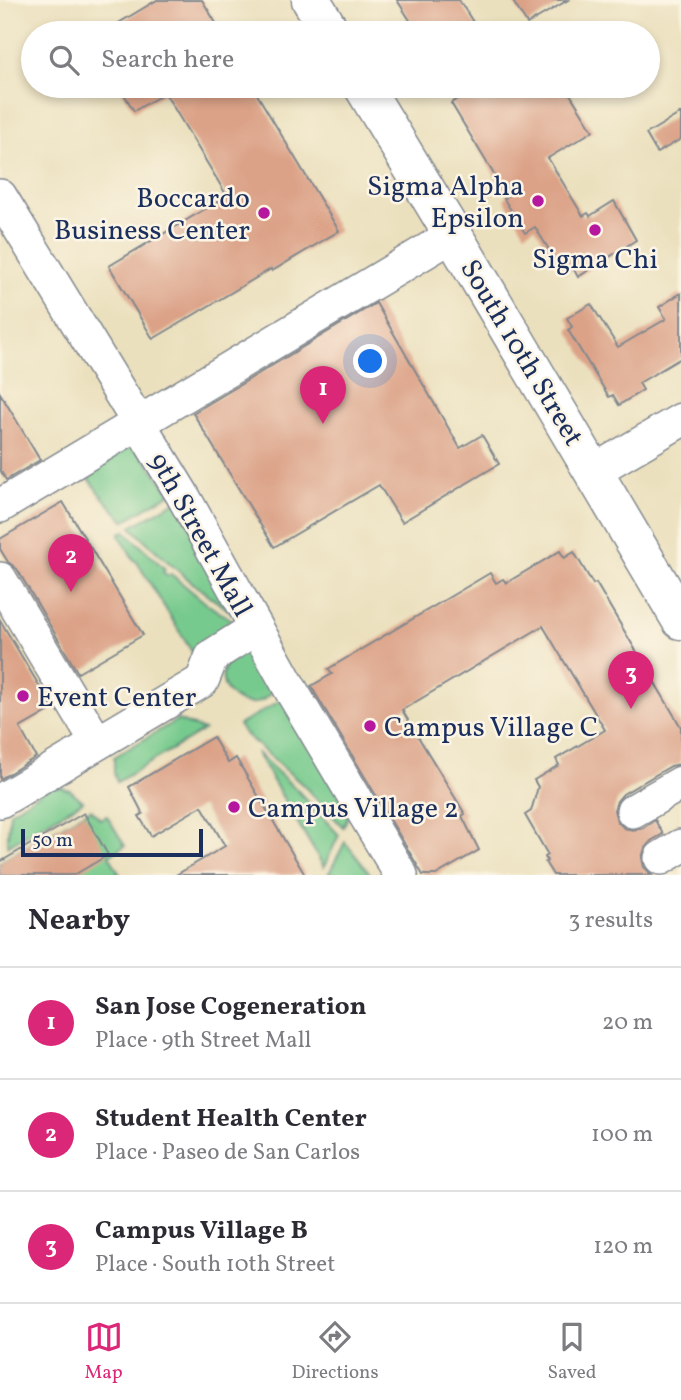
<!DOCTYPE html>
<html lang="en">
<head>
<meta charset="utf-8">
<style>
	:root { --surface:#fff; --page:#f2f2f3; --text:#2b2b33; --muted:#7c7c81; --line:#e1e1e2; --accent:#db2777 }
	body { margin:0; font-family:Vollkorn,serif; background:var(--page); color:var(--text) }
	.scale { position:absolute; left:21px; bottom:18px; width:182px; box-sizing:border-box; padding-left:7px; border:4px solid #1b2f5e; border-top:0; font-size:19px; line-height:24px; white-space:nowrap; color:#1b2f5e; -webkit-text-stroke:5px #fcf5e5; paint-order:stroke }
	.you { position:absolute; left:371px; top:362px; width:24px; height:24px; margin:-18px; border:5px solid #fff; border-radius:50%; background:#1a73e8; box-shadow:0 0 0 10px #1a73e833 }
	.badge { display:grid; place-items:center; width:46px; height:46px; border-radius:50%; background:var(--accent); color:#fff; font-size:23px; font-weight:700 }
	.pin { position:absolute; translate:-50% -58px; filter:drop-shadow(0 2px 4px #0008) }
	.pin::after { content:''; position:absolute; top:37px; width:24px; height:21px; background:inherit; clip-path:polygon(0 0,100% 0,50% 100%) }
	.list { margin:0; padding:0; list-style:none }
	h2 { display:flex; justify-content:space-between; align-items:center; height:91px; margin:0; padding:0 28px; font-size:30px }
	h2 small { font-size:23px; font-weight:400; color:var(--muted) }
	.list li { display:grid; grid-template-columns:46px 1fr auto; gap:21px; align-items:center; box-sizing:border-box; height:112px; padding:0 28px; border-top:2px solid var(--line) }
	.list b { display:block; font-size:26px; white-space:nowrap }
	.list p { margin:0; font-size:23px; white-space:nowrap; color:var(--muted) }
	.list em { font-size:23px; font-style:normal; color:var(--muted) }
	.icon { flex:none; width:38px; height:38px; fill:none; stroke:currentColor; stroke-width:2; stroke-linecap:round; stroke-linejoin:round }
	.map { position:relative; flex:none; width:681px; height:875px; overflow:hidden }
	.search { position:absolute; background:var(--surface); box-shadow:0 4px 10px #0003; left:21px; right:21px; top:21px; height:77px; display:flex; align-items:center; gap:18px; box-sizing:border-box; padding:0 24px; border-radius:38px; color:var(--muted); font-size:26px }
	.sheet { height:427px; background:var(--surface) }
	nav { display:flex; justify-content:space-around; align-items:center; box-sizing:border-box; height:98px; border-top:2px solid var(--line); background:var(--surface); font-size:19px; color:var(--muted) }
	nav a { display:grid; justify-items:center; gap:4px }
	nav .on { color:var(--accent) }
	.map>svg:first-child { display:block }
	.green { fill:#77ca8d; stroke:#497c76; stroke-width:2 }
	.building { fill:#dba287 }
	.lines { fill:none; stroke-linecap:round; stroke-linejoin:round }
	.minor-casing { stroke:#83888e; stroke-width:36 }
	.major-casing { stroke:#83888e; stroke-width:41 }
	.minor { stroke:#fff; stroke-width:33 }
	.major { stroke:#fff; stroke-width:38 }
	.poi-dot { fill:#b5179e; stroke:#fcf5e5; stroke-width:2.5 }
	.labels { text-anchor:middle; stroke-width:5; stroke-linejoin:round; paint-order:stroke }
	.poi-label { font-size:28px; fill:#1b2f5e; stroke:#fcf5e5; text-anchor:start }
	.street-label { font-size:28px; fill:#1b2f5e; stroke:#fcf5e5 }
</style>
</head>
<body>
<div class="map">
<svg width="681" height="875" viewBox="0 0 681 875">
	<rect width="100%" height="100%" fill="#fcf5e5"/>
	<filter id="ink" filterUnits="userSpaceOnUse"><feTurbulence type="fractalNoise" baseFrequency=".0143" numOctaves="2"/><feDisplacementMap in="SourceGraphic" scale="14" xChannelSelector="R" yChannelSelector="G"/><feConvolveMatrix kernelMatrix="1 2 1 2 8 2 1 2 1" color-interpolation-filters="sRGB"/></filter>
	<filter id="wash" filterUnits="userSpaceOnUse"><feTurbulence type="fractalNoise" baseFrequency=".00686" numOctaves="4" result="noise"/><feDisplacementMap in="SourceGraphic" scale="28" xChannelSelector="R" yChannelSelector="G"/><feGaussianBlur stdDeviation="1.57" result="paint"/><feColorMatrix in="noise" values="0 0 0 0 0 0 0 0 0 0 0 0 0 0 0 0 0 1.4 0 .05"/><feComposite in="paint" operator="in"/></filter>
	<g filter="url(#wash)">
		<rect width="100%" height="100%" fill="#ebe0bd"/>
		<g class="green">
			<path d="M126,446L135,447L171,493L124,521L98,492L82,468Z"/>
			<path d="M176,501L239,617C199,591 165,560 131,527Z"/>
			<path d="M125,531L165,569L163,572L168,576L171,574L207,604L236,623L237,626L192,652L137,562L134,560L120,536V533Z"/>
			<path d="M257,650L276,684C255,729 201,686 232,658C233,657 239,652 241,651C245,650 252,651 257,650Z"/>
			<path d="M286,697L353,807L343,827L303,785L244,733L239,725Z"/>
			<path d="M177,720L204,730L117,782L114,773V757Z"/>
			<path d="M256,752L299,792L339,835L324,867Z"/>
			<path d="M52,785L70,790L83,801L7,846L10,812Z"/>
			<path d="M91,809L100,819L107,816L125,846L109,855L120,875H0V862Z"/>
			<path d="M345,842L371,875H328Z"/>
		</g>
		<g id="blocks">
			<g class="building">
				<path d="M157,0H202L222,33H102Z"/>
				<path d="M397,0H459L480,33H418Z"/>
				<path d="M512,0H568L527,24Z"/>
				<path d="M119,86H252L339,231L272,271L271,269L153,339L109,266L227,196L165,93L134,111Z"/>
				<path d="M480,86H565L593,131L548,158L583,216L588,213L590,216L614,201L636,240L578,277L573,268L564,274L535,227L525,233L504,199L507,196L451,103Z"/>
				<path d="M681,113V139L657,153L646,134Z"/>
				<path d="M681,293V358L639,383L643,390L619,405L613,395L609,397L568,330L572,327L567,318L591,304L618,347L666,319L659,307Z"/>
				<path d="M376,303L460,448L482,435L499,464L402,522L379,485L274,547L193,413Z"/>
				<path d="M0,393L40,460L6,480L0,470Z"/>
				<path d="M63,502L143,635L78,673L17,569L8,562L0,549V539Z"/>
				<path d="M560,551L564,558L574,552L593,584L596,583L681,727V764L671,766L623,794L617,801L614,810L617,821L624,828L634,830L643,828L655,820L660,829L663,834L651,841L645,848L642,858L644,867L652,875H553L545,862L547,861L545,857L548,855L525,815L531,811L538,787L534,780L559,765L556,759L605,730L543,626L402,710L465,814L462,816L479,850L436,875H423L311,686L332,674L328,669L490,573L496,583L503,579L506,583Z"/>
				<path d="M0,620L53,709L20,728L36,757L0,779Z"/>
				<path d="M213,737L228,763L236,758L305,875H176L225,846L202,806L151,836L139,816L143,814L129,787Z"/>
				<path d="M84,813L108,855L74,875H0V862Z"/>
			</g>
		</g>
	</g>
	<g filter="url(#ink)">
		<use href="#blocks" fill-opacity="0" stroke="#83888e" stroke-width="2"/>
		<g class="lines">
			<defs>
				<g id="minor">
					<path d="M0,196L182,494L291,690L401,875"/>
					<path d="M594,471L681,420"/>
					<path d="M0,506L453,235"/>
					<path d="M0,579L97,743"/>
					<path d="M0,801L202,681L212,656L256,628"/>
					<path d="M633,811L681,783"/>
					<path d="M661,858L681,846"/>
				</g>
				<g id="major">
					<path d="M311,0L331,33"/>
					<path d="M363,86L453,235L681,620"/>
				</g>
			</defs>
			<use href="#minor" class="minor-casing"/>
			<use href="#major" class="major-casing"/>
			<use href="#minor" class="minor"/>
			<use href="#major" class="major"/>
		</g>
	</g>
	<g class="poi-dot">
		<circle cx="538" cy="201" r="7"/>
		<circle cx="264" cy="213" r="7"/>
		<circle cx="595" cy="230" r="7"/>
		<circle cx="23" cy="696" r="7"/>
		<circle cx="370" cy="726" r="7"/>
		<circle cx="234" cy="807" r="7"/>
	</g>
	<g class="labels">
		<g class="poi-label">
			<text x="524" y="195" text-anchor="end">Sigma Alpha<tspan x="524" dy="32">Epsilon</tspan></text>
			<text x="250" y="207" text-anchor="end">Boccardo<tspan x="250" dy="32">Business Center</tspan></text>
			<text x="595" y="268" text-anchor="middle">Sigma Chi</text>
			<text x="37" y="706">Event Center</text>
			<text x="384" y="736">Campus Village C</text>
			<text x="248" y="817">Campus Village 2</text>
		</g>
		<g class="street-label">
			<text transform="translate(523 352) rotate(59)" y="10">South 10th Street</text>
			<text transform="translate(202 534) rotate(61)" y="10">9th Street Mall</text>
		</g>
	</g>
</svg>
<div class="scale">50 m</div>
<div class="you"></div>
<div class="pin badge" style="left:323px;top:424px">1</div>
<div class="pin badge" style="left:71px;top:592px">2</div>
<div class="pin badge" style="left:631px;top:709px">3</div>
<div class="search"><svg class="icon" aria-label="search" viewBox="0 0 24 24"><circle cx="10" cy="10" r="6"/><path d="M15 15l6 6"/></svg>Search here</div>
</div>
<section class="sheet">
<h2>Nearby<small>3 results</small></h2>
<ul class="list">
<li><span class="badge">1</span><div><b>San Jose Cogeneration</b><p>Place · 9th Street Mall</p></div><em>20 m</em></li>
<li><span class="badge">2</span><div><b>Student Health Center</b><p>Place · Paseo de San Carlos</p></div><em>100 m</em></li>
<li><span class="badge">3</span><div><b>Campus Village B</b><p>Place · South 10th Street</p></div><em>120 m</em></li>
</ul>
</section>
<nav>
<a class="on"><svg class="icon" aria-label="map" viewBox="0 0 24 24"><path d="M3 6l6-2 6 2 6-2v14l-6 2-6-2-6 2zM9 4v14M15 6v14"/></svg>Map</a>
<a><svg class="icon" aria-label="directions" viewBox="0 0 24 24"><path d="M12 3l9 9-9 9-9-9zM9 14v-3h6M13 9l2 2-2 2"/></svg>Directions</a>
<a><svg class="icon" aria-label="saved" viewBox="0 0 24 24"><path d="M7 4h10v16l-5-4-5 4z"/></svg>Saved</a>
</nav>
</body>
</html>
